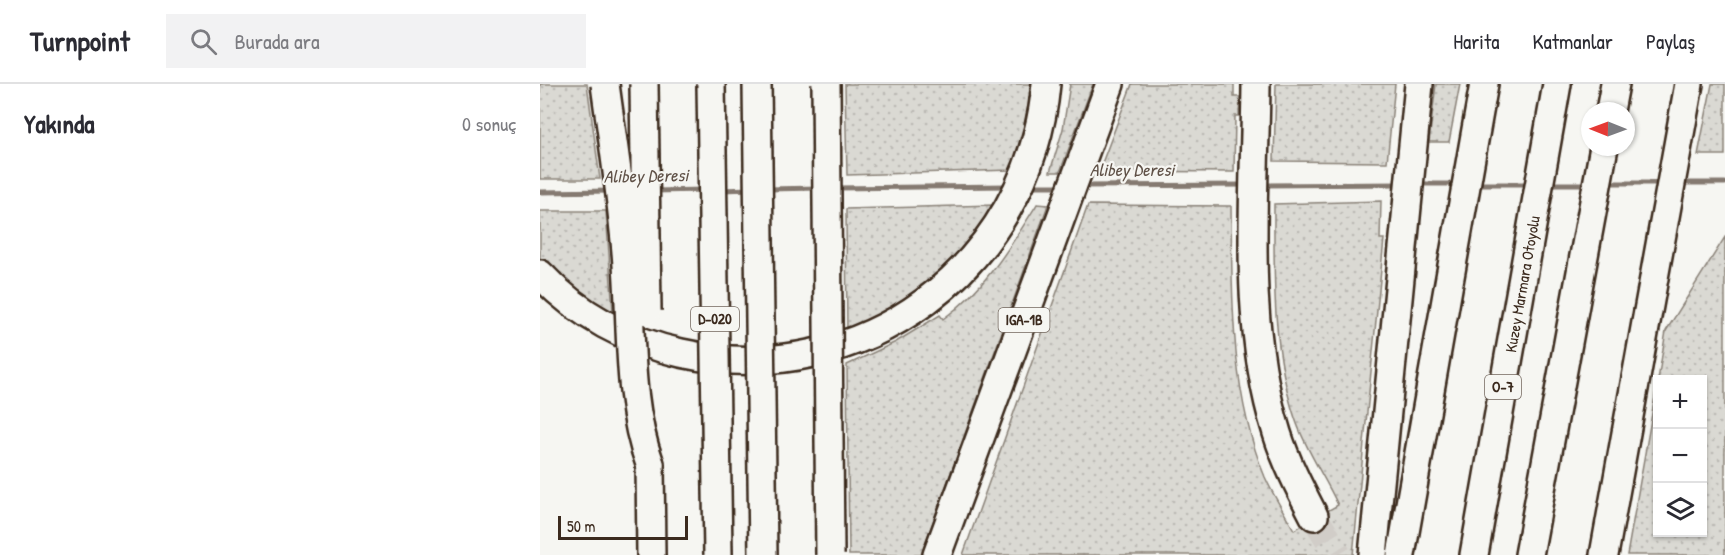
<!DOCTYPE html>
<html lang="tr">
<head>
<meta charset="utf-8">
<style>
	:root { --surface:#fff; --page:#f2f2f3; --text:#2b2b33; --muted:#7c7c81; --line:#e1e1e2 }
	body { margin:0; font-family:"Patrick Hand",sans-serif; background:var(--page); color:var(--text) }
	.controls { position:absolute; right:18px; bottom:18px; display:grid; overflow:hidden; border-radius:0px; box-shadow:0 2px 4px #0004 }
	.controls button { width:54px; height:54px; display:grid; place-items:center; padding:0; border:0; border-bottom:2px solid var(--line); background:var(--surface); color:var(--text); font:30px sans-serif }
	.compass { position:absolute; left:1041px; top:18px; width:54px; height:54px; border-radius:50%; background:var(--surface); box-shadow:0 2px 4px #0004; rotate:271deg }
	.scale { position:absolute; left:18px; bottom:15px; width:130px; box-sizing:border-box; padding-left:6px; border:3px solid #3b2a1e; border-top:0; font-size:16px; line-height:21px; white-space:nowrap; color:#3b2a1e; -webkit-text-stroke:4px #f6f6f2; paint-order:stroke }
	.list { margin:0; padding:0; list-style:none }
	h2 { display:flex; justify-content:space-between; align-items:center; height:78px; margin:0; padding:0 24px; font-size:26px }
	h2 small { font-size:20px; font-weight:400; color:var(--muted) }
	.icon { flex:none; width:33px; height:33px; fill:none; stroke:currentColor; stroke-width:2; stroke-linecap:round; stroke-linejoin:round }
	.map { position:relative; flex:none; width:1185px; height:471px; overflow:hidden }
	header { display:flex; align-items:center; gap:36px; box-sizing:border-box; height:84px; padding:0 30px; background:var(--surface); border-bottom:2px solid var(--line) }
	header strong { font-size:28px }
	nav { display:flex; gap:33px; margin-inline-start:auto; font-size:21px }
	.search { width:420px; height:54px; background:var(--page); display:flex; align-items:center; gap:15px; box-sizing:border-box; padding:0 21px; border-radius:0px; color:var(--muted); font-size:22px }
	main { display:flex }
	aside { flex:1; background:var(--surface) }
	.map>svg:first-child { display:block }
	.grass { fill:url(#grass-dots); stroke:#8a8278; stroke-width:1.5 }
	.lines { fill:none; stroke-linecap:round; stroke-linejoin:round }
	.stream { stroke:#857a71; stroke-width:5 }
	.highway-tunnel { stroke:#d1cdc8; stroke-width:27; stroke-dasharray:27 14; stroke-linecap:butt }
	.highway-casing { stroke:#3b2a1e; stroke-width:32 }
	.highway { stroke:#f6f6f2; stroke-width:27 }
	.highway-bridge-casing { stroke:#3b2a1e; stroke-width:32; stroke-linecap:butt }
	.highway-bridge { stroke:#f6f6f2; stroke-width:27 }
	.labels { text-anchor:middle; stroke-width:4.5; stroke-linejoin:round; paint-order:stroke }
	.shield { fill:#f6f6f2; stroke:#73675e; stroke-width:1.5 }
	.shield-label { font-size:15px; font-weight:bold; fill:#3b2a1e }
	.street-label { font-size:16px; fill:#3b2a1e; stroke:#f6f6f2 }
	.water-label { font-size:18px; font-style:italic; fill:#605248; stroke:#f6f6f2 }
</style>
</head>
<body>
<header>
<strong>Turnpoint</strong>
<div class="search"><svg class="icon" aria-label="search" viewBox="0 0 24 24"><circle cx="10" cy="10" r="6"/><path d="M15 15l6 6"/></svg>Burada ara</div>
<nav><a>Harita</a><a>Katmanlar</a><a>Paylaş</a></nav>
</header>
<main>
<aside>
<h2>Yakında<small>0 sonuç</small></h2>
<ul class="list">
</ul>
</aside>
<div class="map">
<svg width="1185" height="471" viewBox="0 0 1185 471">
	<defs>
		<pattern id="grass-dots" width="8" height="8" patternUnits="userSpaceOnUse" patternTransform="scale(1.5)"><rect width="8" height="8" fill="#dad9d3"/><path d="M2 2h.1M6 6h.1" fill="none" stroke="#bcbab5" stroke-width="1.8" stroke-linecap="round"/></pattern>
	</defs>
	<rect width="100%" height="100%" fill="#f6f6f2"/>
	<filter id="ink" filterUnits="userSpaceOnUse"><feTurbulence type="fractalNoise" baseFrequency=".0167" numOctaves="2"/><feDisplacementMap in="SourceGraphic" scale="12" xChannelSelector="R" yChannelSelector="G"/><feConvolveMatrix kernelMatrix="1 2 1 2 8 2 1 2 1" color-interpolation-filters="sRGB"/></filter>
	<g filter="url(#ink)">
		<g class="grass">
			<path d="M0,0H47L60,95H0Z"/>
			<path d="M305,0H492L481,60L471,86L307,91Z"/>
			<path d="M530,0H553L520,88H510L523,45Z"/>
			<path d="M592,0H694V13H700L699,32H695L694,88L559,87Z"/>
			<path d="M736,0H855L847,78L734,77Z"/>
			<path d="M896,0H920L909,58H889Z"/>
			<path d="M1172,0H1185V71H1158Z"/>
			<path d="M841,117L840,155H844L813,471H423L548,121L691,122C692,211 690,309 725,393C733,411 744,428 754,446L798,421C784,391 765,365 755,334C732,266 734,191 734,120Z"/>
			<path d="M497,120L508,121L381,471H309L307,281L356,258L400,231L403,235C444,206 471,162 497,120Z"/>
			<path d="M454,121L418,172L378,207L307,250L306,125Z"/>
			<path d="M0,127H66L73,228L35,208L0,174Z"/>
			<path d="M1185,153V471H1087L1118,296V448H1162V296H1118L1126,247Z"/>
		</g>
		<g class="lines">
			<g class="stream">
				<path d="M1067,99H1123"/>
				<path d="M1139,99H1185"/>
				<path d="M878,100H919"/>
				<path d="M935,100H991"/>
				<path d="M1007,100H1048"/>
				<path d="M722,101L862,100"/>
				<path d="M488,102H523"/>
				<path d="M542,102L706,101"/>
				<path d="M296,104L469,102"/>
				<path d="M227,105L280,104"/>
				<path d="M182,106L211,105"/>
				<path d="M113,107L166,106"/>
				<path d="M0,108L73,107"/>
			</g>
			<path class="highway-tunnel" d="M774,432L798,471"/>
			<defs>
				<g id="highway">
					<path d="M716,0C715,114 702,238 737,349C746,378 760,405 774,432"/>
					<path d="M1070,27L1075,0"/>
					<path d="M0,190C37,230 89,258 141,269C321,309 490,182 506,0"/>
					<path d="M110,380L111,471"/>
					<path d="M397,471L570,0"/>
					<path d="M833,471L879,0"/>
					<path d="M861,471L944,0"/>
					<path d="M934,471L1017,0"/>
					<path d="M989,471L1064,63"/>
					<path d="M1064,471L1149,0"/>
				</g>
			</defs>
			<use href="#highway" class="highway-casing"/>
			<use href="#highway" class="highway"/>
			<defs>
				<g id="highway-bridge">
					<path d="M65,0C73,60 83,121 87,181C92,247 87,317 110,380"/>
					<path d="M104,0L107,227"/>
					<path d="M171,0L178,471"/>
					<path d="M217,0L223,471"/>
					<path d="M286,0L290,471"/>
				</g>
			</defs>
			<use href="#highway-bridge" class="highway-bridge-casing"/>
			<use href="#highway-bridge" class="highway-bridge"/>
		</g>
	</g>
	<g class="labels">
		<g class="shield">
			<rect x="151" y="223" width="48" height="24" rx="4.5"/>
			<rect x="458.5" y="224" width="51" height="24" rx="4.5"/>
			<rect x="945" y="291" width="36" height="24" rx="4.5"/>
		</g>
		<g class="shield-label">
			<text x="175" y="240">D-020</text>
			<text x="484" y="241">IGA-1B</text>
			<text x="963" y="308">O-7</text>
		</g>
		<g class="street-label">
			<text transform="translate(982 200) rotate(-80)" y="6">Kuzey Marmara Otoyolu</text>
		</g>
		<g class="water-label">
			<text x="592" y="92">Alibey Deresi</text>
			<text transform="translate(106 92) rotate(-1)" y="6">Alibey Deresi</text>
		</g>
	</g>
</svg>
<div class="controls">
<button>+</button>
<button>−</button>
<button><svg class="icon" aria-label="layers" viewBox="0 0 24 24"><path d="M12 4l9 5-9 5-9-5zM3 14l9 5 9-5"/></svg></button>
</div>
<svg class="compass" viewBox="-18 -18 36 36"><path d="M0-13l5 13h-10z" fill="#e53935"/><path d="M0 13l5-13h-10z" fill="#7c7c81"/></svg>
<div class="scale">50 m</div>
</div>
</main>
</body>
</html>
